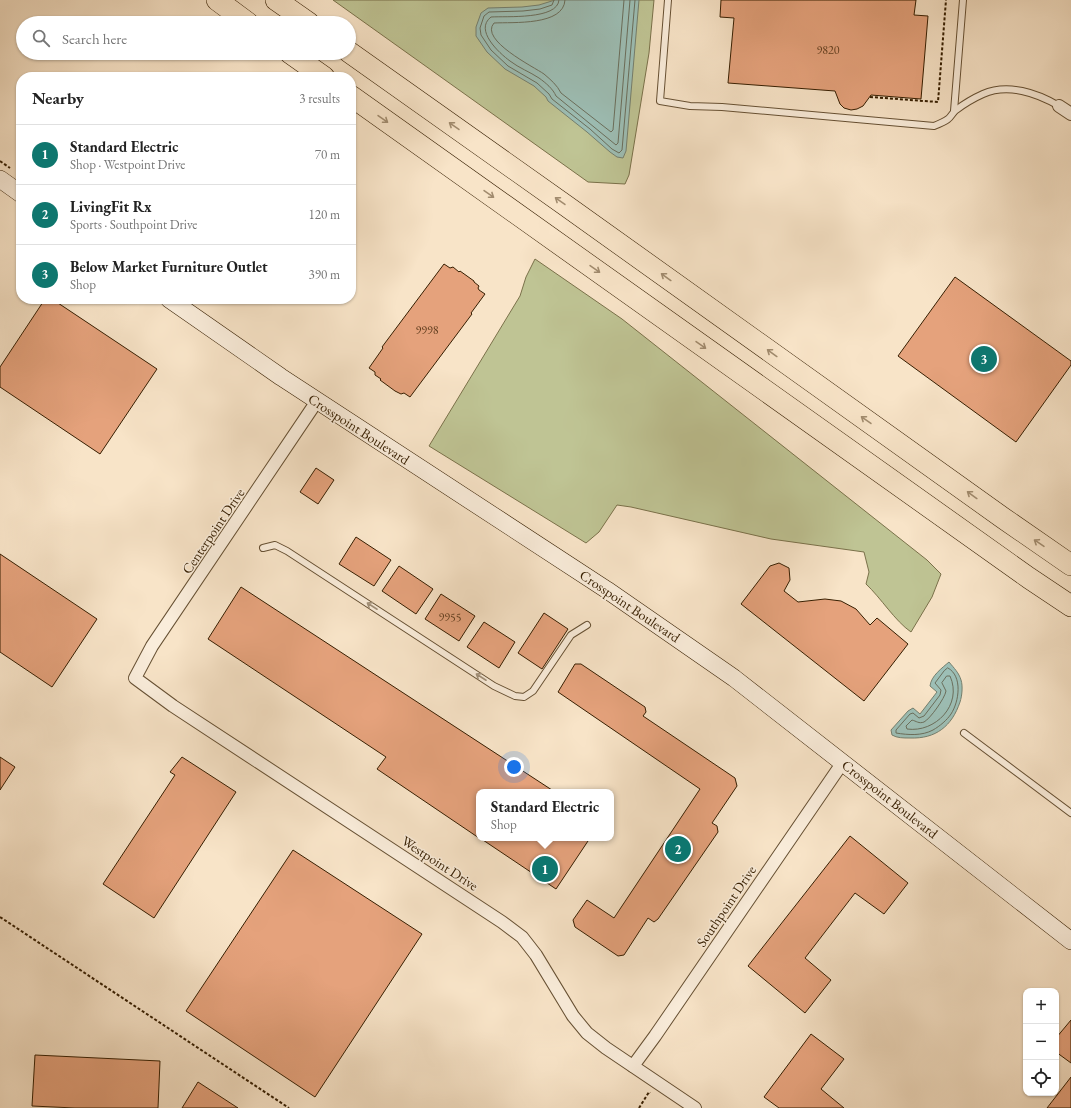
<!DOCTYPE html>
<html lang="en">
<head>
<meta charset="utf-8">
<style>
	:root { --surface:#fff; --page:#f2f2f2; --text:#222; --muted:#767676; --line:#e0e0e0; --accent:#0f766e }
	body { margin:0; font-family:"EB Garamond",serif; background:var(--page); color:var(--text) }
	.controls { position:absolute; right:12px; bottom:12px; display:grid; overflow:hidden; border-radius:8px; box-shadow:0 1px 3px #0004 }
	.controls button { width:36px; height:36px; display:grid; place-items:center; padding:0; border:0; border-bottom:1px solid var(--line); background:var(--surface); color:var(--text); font:20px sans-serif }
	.you { position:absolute; left:514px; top:767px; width:14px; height:14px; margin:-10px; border:3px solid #fff; border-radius:50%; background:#1a73e8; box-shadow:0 0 0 6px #1a73e833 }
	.badge { display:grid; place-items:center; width:26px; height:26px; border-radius:50%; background:var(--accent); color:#fff; font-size:13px; font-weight:700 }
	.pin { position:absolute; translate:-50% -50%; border:2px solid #fff; box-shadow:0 1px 4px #0006 }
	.popup { position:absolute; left:476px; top:789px; width:138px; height:52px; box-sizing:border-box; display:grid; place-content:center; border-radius:8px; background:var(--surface); filter:drop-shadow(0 1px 3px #0005); font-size:13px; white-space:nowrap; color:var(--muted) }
	.popup b { font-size:15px; color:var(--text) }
	.popup::after { content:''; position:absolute; left:50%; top:100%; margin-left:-8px; border:8px solid transparent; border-top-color:var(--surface) }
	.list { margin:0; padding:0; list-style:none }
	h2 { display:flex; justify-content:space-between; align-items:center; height:52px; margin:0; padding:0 16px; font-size:17px }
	h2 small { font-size:13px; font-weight:400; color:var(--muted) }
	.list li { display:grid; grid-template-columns:26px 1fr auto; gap:12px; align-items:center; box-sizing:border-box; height:60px; padding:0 16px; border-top:1px solid var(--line) }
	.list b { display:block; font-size:15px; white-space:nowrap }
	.list p { margin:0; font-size:13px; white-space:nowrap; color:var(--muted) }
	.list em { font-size:13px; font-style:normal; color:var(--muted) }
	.icon { flex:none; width:22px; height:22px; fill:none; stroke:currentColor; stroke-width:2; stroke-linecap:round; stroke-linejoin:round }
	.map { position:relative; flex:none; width:1071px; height:1108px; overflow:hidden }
	.search { position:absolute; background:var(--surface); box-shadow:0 1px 3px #0004; left:16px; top:16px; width:340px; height:44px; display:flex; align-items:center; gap:10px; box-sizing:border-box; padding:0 14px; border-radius:22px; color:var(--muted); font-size:15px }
	.panel { position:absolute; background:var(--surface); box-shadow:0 1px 3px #0004; left:16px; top:72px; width:340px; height:232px; border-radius:16px }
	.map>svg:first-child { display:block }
	.green { fill:#bfc494; stroke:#7a714a }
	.water { fill:#9dbfb6; stroke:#747f6e }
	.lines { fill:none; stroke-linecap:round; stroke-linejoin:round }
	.shore { stroke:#6a6e5c; stroke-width:1 }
	.building { fill:#e5a27c; stroke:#361e01 }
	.lane-casing { stroke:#665033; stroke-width:8 }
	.street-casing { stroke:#665033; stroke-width:14 }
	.secondary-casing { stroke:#361e01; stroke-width:18 }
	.highway-casing { stroke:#361e01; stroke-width:22 }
	.path { stroke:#361e01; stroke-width:2; stroke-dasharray:3 2; stroke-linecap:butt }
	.lane { stroke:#faeddb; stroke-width:6 }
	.street { stroke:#faeddb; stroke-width:12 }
	.secondary { stroke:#faeddb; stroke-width:17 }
	.highway { stroke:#f8e4c8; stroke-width:21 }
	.oneway { stroke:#a18b6e }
	.oneway2 { stroke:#a29079 }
	.labels { text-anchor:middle; stroke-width:3; stroke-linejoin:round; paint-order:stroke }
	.number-label { font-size:12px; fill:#623f20 }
	.street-label { font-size:14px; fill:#361e01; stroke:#faeddb }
</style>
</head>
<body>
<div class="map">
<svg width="1071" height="1108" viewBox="0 0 1071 1108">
	<rect width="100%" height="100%" fill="#f8e4c8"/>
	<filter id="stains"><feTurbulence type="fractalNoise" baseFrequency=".005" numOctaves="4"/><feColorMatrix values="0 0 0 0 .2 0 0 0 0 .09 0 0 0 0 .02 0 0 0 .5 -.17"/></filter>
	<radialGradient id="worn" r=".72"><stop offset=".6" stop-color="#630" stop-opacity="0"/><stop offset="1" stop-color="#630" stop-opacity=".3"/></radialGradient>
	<g class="green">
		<path d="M333,0H654L649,53L629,175L625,184L588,182Z"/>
		<path d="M535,259L622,319L927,560L941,574L932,597L911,632C895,621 881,598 866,584L869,572L864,552L771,539L631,507L617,505L599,532L586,543L429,446L520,296L526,277Z"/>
	</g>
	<g class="water">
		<path d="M555,0H639L626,151L623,158L617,157L610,152L587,132L548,101L546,97L534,86L505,69L487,52L476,36V27L481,13L488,8L522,7L539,5Z"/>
		<path d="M949,662C954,668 959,673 961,680C963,686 962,696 960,702C952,726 936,739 910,738C903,738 897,738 892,735L891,730L908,711L913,708L920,714L937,692L930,686C931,676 942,668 949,662Z"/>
	</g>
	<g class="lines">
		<g class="shore">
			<path d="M554,0L552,5L540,9L523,11L489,12L484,16L480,28L481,35L491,50L508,66L537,83L549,94L552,99L590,129L612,149L619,153L622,150L635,0"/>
			<path d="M559,0C558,20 506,16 491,17C474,30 499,53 510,61C519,68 530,72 539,78C546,83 553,89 556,96L616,145L618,143L630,0"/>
			<path d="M565,0C564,26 513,22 494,23C479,40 534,67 544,74C551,80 557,85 561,93L611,132L613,130L624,0"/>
			<path d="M948,668C963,676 959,702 951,714C947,720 940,726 933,730C922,736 908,735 896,733V730L910,714L913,713L919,718L924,716L940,695L941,690L935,683L944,671Z"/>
			<path d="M947,676H950C963,705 935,733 907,729L906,726L912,720C916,721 919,724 924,722C930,719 945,698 946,691L942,683Z"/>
		</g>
	</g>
	<g class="building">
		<path d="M721,0H916L914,15L928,16L921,99L871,95L863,106L857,109L851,110L844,108L840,104L835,91L728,83L734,18L720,17Z"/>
		<path d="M444,264L450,268L453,267L459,272L460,271L474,281V282L479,286L478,288L479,290L485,294L471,313L472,314L410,397L404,393L401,394L395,391L380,380L381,379L375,375V372L369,368L383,348L382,347Z"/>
		<path d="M955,277L1071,361V365L1016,442L898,356Z"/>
		<path d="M45,299H52L157,369L100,454L0,387V367Z"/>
		<path d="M316,468L334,480L318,504L300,492Z"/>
		<path d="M356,537L391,560L374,586L339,564Z"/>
		<path d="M0,554L97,619L52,687L0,652Z"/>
		<path d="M779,563L789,568L790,580L784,591L798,602L825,599L841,601L856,609L870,625L877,618L908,644L864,701L741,604L770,566Z"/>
		<path d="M399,566L433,589L416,614L382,591Z"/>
		<path d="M241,587L555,792H479V838L377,769L386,757L208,639Z"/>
		<path d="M441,594L475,616L459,641L425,619Z"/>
		<path d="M544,613L568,629L542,669L518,653Z"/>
		<path d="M484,622L515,642L499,668L467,647Z"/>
		<path d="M575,664H581L645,707L646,712L643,716L735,778L737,786L712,823L717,826L718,832L658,919L654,922L648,918L624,955L618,956L575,927L573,920L587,900L614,918L700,789L558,692Z"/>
		<path d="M0,757L15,767L0,790Z"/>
		<path d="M182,757L236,792L154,918L103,884L175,775L170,772Z"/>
		<path d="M850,836L908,883L884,914L855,893L805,958L831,980L805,1013L748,966Z"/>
		<path d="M480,838H590L556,889Z"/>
		<path d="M293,850L422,934L315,1097L186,1011Z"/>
		<path d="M1071,1020V1063L1056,1052V1038Z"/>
		<path d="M811,1034L844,1059L821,1089L844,1108H779L764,1097Z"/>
		<path d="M35,1055L160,1061L158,1108H75L32,1106Z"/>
		<path d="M1071,1077V1108H1047Z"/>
		<path d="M198,1082L238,1108H182Z"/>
	</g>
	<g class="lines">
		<defs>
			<g id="lane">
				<path d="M668,0L660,101L690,106L722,107L934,126C939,124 944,122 948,119C951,117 953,112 956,110C964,104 974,98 983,94C1008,83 1037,93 1059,106"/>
				<path d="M954,111L963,0"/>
				<path d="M263,548L275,545L287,551L494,686L515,696L524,697L533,691L571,635L587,625"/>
				<path d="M964,733L1071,813"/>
			</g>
			<g id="street">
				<path d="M1059,106L1071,114"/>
				<path d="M317,401L152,646L135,678L173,706L502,922L522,937L536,955L573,1016L587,1033L606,1048L695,1108"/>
				<path d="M633,1066L655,1036L843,762"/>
			</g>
			<g id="secondary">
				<path d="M0,179L21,194"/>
				<path d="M169,299L281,377L607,590L734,678L1071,941"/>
			</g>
			<g id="highway">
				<path d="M217,0L248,23"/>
				<path d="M276,0L309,23"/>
				<path d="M349,52L565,205L1003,518L1071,565"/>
				<path d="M290,53L324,77"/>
				<path d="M351,96L1029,578L1071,606"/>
			</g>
		</defs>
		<use href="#lane" class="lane-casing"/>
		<use href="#street" class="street-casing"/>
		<use href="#secondary" class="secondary-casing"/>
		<use href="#highway" class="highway-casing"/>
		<g class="path">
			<path d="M870,97L938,102L946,0"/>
			<path d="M0,161L10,168"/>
			<path d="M0,917L289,1108"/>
			<path d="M639,1108L649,1092L650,1093"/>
		</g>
		<use href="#lane" class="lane"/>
		<use href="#street" class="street"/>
		<use href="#secondary" class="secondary"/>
		<use href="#highway" class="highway"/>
	</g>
	<defs><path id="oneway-shaft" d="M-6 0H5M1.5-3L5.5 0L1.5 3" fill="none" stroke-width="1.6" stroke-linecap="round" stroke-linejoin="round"/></defs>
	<g class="oneway">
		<use href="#oneway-shaft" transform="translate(383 119) rotate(35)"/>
		<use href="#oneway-shaft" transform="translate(454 126) rotate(-145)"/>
		<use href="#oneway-shaft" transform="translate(489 194) rotate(35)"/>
		<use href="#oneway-shaft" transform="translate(560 201) rotate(-145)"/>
		<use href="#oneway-shaft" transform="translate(595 269) rotate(35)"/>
		<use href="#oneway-shaft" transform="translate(666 277) rotate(-144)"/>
		<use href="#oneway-shaft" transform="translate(701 345) rotate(35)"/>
		<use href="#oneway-shaft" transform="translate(772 353) rotate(-144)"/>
		<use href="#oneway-shaft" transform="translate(866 420) rotate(-145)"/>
		<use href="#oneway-shaft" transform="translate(972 495) rotate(-144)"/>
		<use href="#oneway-shaft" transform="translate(1039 543) rotate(-146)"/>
	</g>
	<g class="oneway2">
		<use href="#oneway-shaft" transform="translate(372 606) rotate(-147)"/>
		<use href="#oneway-shaft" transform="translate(481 677) rotate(-147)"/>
	</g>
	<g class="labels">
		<g class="number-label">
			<text x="828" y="54">9820</text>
			<text x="427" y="334">9998</text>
			<text x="450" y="621">9955</text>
		</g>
		<g class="street-label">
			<text transform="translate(359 429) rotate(33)" y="5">Crosspoint Boulevard</text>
			<text transform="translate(213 531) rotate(-56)" y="5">Centerpoint Drive</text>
			<text transform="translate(630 606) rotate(34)" y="5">Crosspoint Boulevard</text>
			<text transform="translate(890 799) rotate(38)" y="5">Crosspoint Boulevard</text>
			<text transform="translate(440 863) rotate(33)" y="5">Westpoint Drive</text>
			<text transform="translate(726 906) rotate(-56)" y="5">Southpoint Drive</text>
		</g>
	</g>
	<rect width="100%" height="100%" filter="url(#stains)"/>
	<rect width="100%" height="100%" fill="url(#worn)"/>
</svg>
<div class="controls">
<button>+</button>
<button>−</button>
<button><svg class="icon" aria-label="locate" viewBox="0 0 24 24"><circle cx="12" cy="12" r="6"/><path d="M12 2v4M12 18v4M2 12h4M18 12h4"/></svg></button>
</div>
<div class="you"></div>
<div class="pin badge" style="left:545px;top:869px">1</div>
<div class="popup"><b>Standard Electric</b>Shop</div>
<div class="pin badge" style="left:678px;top:849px">2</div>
<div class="pin badge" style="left:984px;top:359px">3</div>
<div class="search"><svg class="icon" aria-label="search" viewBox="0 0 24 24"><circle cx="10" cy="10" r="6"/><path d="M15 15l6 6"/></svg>Search here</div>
<section class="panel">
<h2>Nearby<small>3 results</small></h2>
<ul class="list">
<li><span class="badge">1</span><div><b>Standard Electric</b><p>Shop · Westpoint Drive</p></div><em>70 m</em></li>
<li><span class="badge">2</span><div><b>LivingFit Rx</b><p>Sports · Southpoint Drive</p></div><em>120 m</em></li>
<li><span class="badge">3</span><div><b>Below Market Furniture Outlet</b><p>Shop</p></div><em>390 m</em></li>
</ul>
</section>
</div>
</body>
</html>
